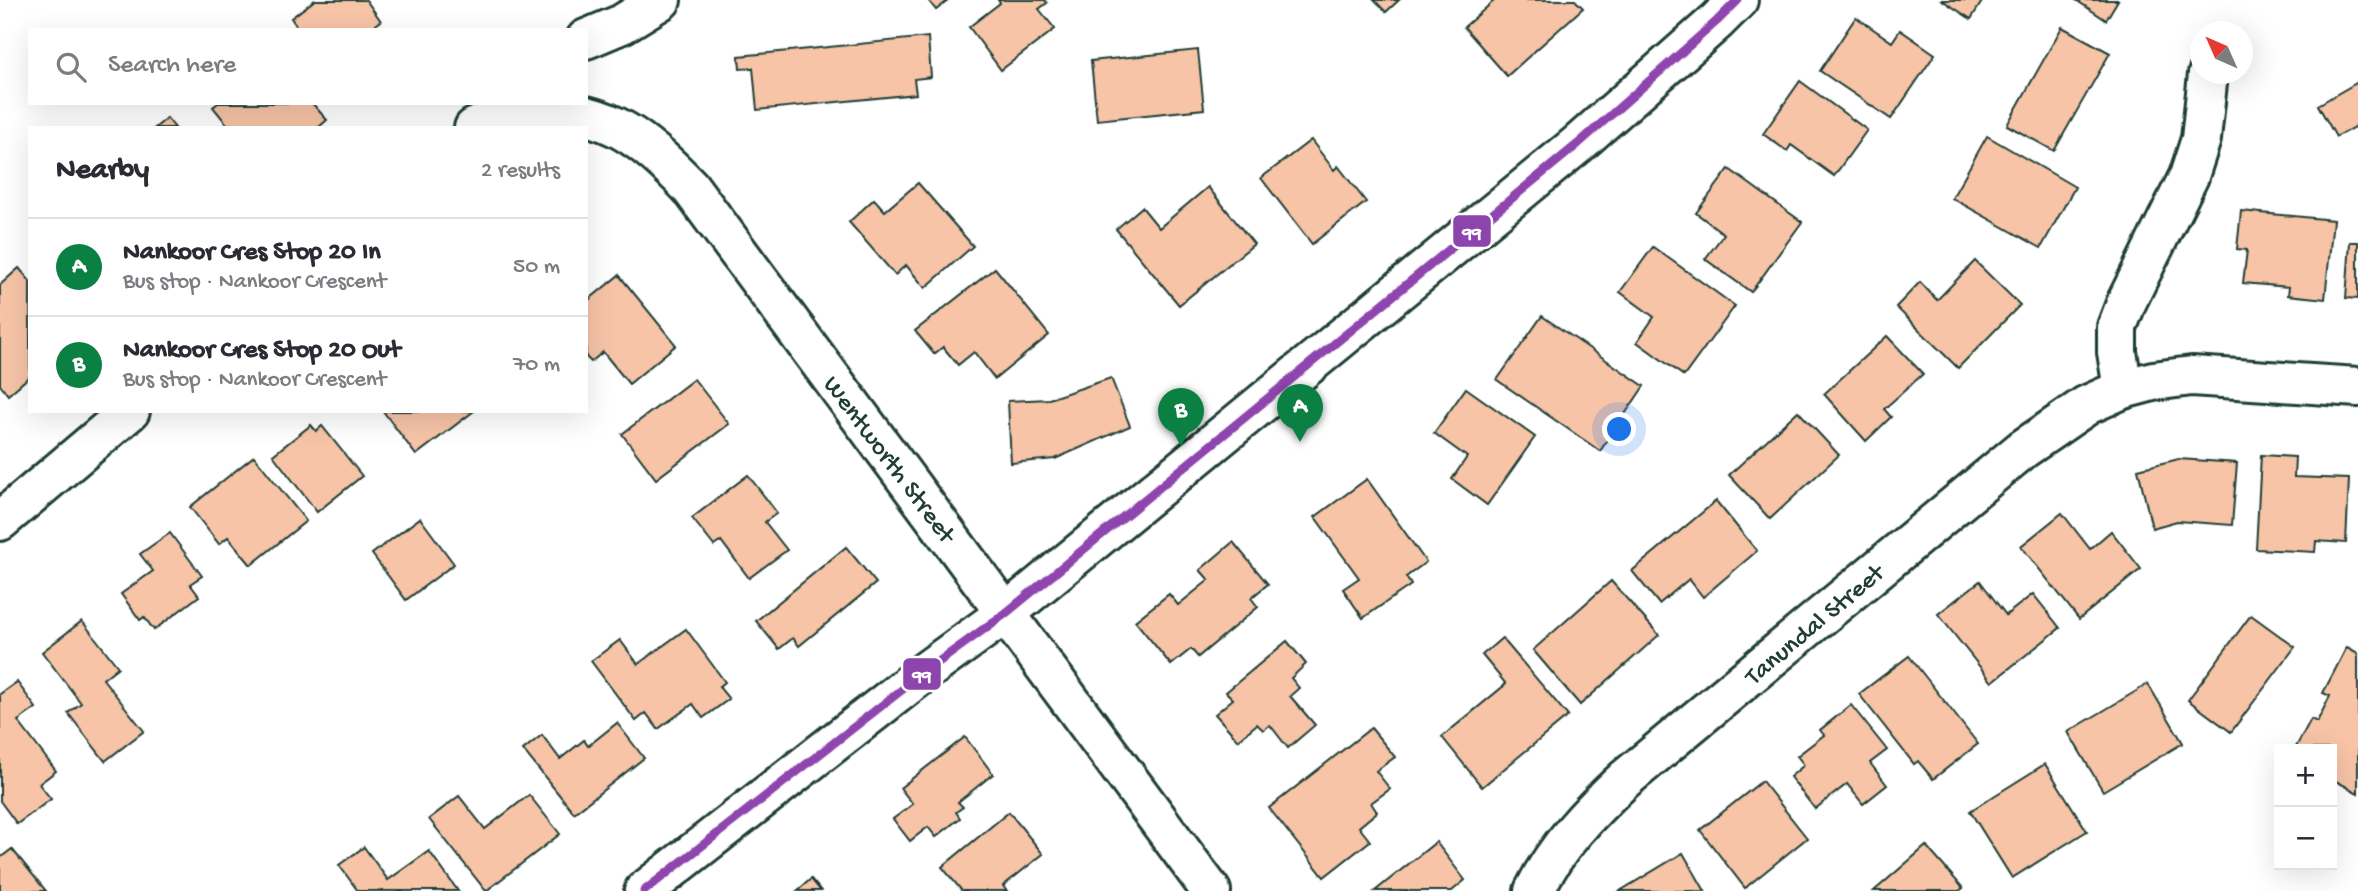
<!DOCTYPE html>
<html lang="en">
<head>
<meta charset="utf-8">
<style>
	:root { --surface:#fff; --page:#f2f2f3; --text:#2b2b33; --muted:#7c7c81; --line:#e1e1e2; --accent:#0b8043 }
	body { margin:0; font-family:"Gochi Hand",sans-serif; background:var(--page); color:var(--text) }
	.controls { position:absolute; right:21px; bottom:21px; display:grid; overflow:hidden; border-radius:0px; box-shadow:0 7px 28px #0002 }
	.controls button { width:63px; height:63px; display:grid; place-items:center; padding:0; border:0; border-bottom:2px solid var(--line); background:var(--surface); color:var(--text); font:35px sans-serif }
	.compass { position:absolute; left:2190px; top:21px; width:63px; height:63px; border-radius:50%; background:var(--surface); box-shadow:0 7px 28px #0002; rotate:315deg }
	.you { position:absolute; left:1620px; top:430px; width:24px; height:24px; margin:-18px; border:5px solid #fff; border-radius:50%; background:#1a73e8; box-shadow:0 0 0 10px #1a73e833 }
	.badge { display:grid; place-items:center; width:46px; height:46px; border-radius:50%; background:var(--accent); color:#fff; font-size:23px; font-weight:700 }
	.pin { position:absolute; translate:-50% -58px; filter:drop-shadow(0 2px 4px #0008) }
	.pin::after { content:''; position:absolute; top:37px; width:24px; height:21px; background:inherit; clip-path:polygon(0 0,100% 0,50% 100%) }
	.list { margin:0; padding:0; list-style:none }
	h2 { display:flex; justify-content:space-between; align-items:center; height:91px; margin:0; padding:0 28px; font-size:30px }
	h2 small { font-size:23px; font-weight:400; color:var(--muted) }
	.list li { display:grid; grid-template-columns:46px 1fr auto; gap:21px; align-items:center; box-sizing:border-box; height:98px; padding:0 28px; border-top:2px solid var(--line) }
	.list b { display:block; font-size:26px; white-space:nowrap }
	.list p { margin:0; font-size:23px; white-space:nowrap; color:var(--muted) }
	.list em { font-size:23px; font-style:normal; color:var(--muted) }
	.icon { flex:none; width:38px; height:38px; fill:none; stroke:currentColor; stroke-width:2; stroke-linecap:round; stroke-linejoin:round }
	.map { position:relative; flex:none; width:2358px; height:891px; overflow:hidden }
	.search { position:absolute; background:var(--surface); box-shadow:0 7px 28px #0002; left:28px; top:28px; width:560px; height:77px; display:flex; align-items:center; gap:18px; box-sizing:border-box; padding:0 24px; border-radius:0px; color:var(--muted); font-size:26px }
	.panel { position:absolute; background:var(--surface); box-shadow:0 7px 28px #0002; left:28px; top:126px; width:560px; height:287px; border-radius:0px }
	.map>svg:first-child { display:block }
	.building { fill:#f7c4a7; stroke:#1f3d34; stroke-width:2 }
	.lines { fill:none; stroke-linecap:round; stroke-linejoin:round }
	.minor-casing { stroke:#1f3d34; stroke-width:44 }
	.minor { stroke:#fff; stroke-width:38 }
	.bus-1-casing { stroke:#fff; stroke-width:14 }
	.bus-1 { stroke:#8e44ad; stroke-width:9 }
	.labels { text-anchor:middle; stroke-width:7; stroke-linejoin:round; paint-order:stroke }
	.street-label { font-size:26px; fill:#1f3d34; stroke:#fff }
	.line-badge { stroke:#fff; stroke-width:2.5 }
	.badge-label { font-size:19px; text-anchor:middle; font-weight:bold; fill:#fff }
</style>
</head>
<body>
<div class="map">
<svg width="2358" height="891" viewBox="0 0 2358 891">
	<rect width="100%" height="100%" fill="#fff"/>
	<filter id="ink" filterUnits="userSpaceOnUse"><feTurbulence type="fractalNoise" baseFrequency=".0143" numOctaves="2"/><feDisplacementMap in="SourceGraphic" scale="14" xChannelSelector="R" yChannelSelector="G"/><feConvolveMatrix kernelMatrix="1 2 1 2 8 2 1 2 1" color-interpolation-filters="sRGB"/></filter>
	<g filter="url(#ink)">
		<g class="building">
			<path d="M315,0H366L381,21L369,30H299L291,18Z"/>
			<path d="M928,0H949L936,10Z"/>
			<path d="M998,0H1045L1047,3L1039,9L1055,29L1001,70L969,27L1000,3Z"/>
			<path d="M1374,0H1399L1386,12Z"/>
			<path d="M1495,0H1575L1583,8L1507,76L1464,27Z"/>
			<path d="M1942,0H1983L1971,19Z"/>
			<path d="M2076,0H2118L2106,20Z"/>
			<path d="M1856,17L1892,42L1900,30L1935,54L1891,119L1820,71Z"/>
			<path d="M2062,27L2110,53L2054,151L2007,125Z"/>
			<path d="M928,37L931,77L914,79L916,94L757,110L753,68L740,69L739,56Z"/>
			<path d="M1198,50L1204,109L1097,120L1091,61Z"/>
			<path d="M1800,81L1867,130L1834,176L1791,145L1787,151L1763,134Z"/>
			<path d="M2358,82V125L2336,137L2318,105Z"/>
			<path d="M218,103H312L327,120L318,128H230L213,107Z"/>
			<path d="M167,118L175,128H155Z"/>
			<path d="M1987,136L2075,187L2041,248L1952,198Z"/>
			<path d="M1311,140L1334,170L1338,166L1366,202L1312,244L1261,178Z"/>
			<path d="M1729,169L1802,222L1751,292L1705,259L1724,234L1696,213Z"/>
			<path d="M918,183L973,246L925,288L906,265L895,275L849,222L874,199L885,211Z"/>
			<path d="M1208,187L1254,244L1179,305L1116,229L1142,207L1159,228Z"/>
			<path d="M2241,211L2333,220L2325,299L2288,295L2289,287L2243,283L2247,250L2237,249Z"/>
			<path d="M2350,242H2358V299L2346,298Z"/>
			<path d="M1653,247L1735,306L1684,376L1637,342L1654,317L1620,292Z"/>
			<path d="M1975,261L2020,305L1958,368L1896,307L1920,282L1937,300Z"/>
			<path d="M19,268L30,281V376L8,395L0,385V285Z"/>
			<path d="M995,268L1049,335L995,379L974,352L958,365L943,347L934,354L915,331Z"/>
			<path d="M619,275L676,345L629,384L603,352L591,362L586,357V302Z"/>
			<path d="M1542,316L1644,386L1600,451L1497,380Z"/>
			<path d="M1887,336L1923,374L1884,409L1891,417L1866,441L1824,394Z"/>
			<path d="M1111,378L1130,426L1055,459L1011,463L1008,401L1049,399Z"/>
			<path d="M694,379L729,424L656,479L622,434Z"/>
			<path d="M1466,388L1535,437L1487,505L1452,479L1467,457L1434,433Z"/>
			<path d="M383,411H474L416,455Z"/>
			<path d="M1798,411L1839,455L1770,519L1729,475Z"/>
			<path d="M311,425L316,431L322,426L362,476L317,512L273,455Z"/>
			<path d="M2261,455L2295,457L2294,477L2349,479L2346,543L2316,541L2315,552L2256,549Z"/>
			<path d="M254,456L306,521L251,565L228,537L219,544L190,507Z"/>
			<path d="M2179,459L2237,463L2232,525L2177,521L2152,528L2138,469Z"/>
			<path d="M748,475L777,513L765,522L787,550L749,578L721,541L714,546L692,518Z"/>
			<path d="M1367,479L1426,562L1406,577L1411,585L1363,618L1343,589L1359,578L1315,517Z"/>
			<path d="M1716,501L1757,551L1703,597L1689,579L1659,604L1632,571Z"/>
			<path d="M2062,513L2090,549L2111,531L2141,569L2079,619L2021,546Z"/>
			<path d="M420,518L454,564L406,600L372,554Z"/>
			<path d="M170,533L202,576L190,584L199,596L154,630L144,617L140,620L121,594L153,571L140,554Z"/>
			<path d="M1233,542L1268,584L1251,598L1258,607L1198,657L1191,649L1171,665L1135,621L1169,594L1178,605L1209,580L1200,570Z"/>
			<path d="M846,547L876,583L799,646L793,638L779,649L756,621Z"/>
			<path d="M1611,581L1659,635L1580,705L1533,650Z"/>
			<path d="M1980,581L2006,615L2033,594L2060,628L1992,682L1938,614Z"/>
			<path d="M2251,615L2295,647L2231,732L2188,700Z"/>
			<path d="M82,621L118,667L103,679L144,731L105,761L68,713L81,703L42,652Z"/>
			<path d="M686,629L725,682L719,687L729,699L703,718L693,704L658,729L646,713L636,721L591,661L620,640L638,664Z"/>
			<path d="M1502,638L1568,716L1482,787L1442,737L1506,684L1482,655Z"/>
			<path d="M1287,641L1306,664L1291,678L1299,688L1290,696L1315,725L1288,748L1270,725L1263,730L1257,724L1238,740L1215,714L1233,699L1226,692Z"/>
			<path d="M2347,647L2358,653V793L2332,779V749H2295L2311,719L2317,722L2330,696L2323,693Z"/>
			<path d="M1909,656L1978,744L1933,779L1918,761L1914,764L1859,694Z"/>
			<path d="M17,682L36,708L18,721L56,771L39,784L51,799L17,824L0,801V694Z"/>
			<path d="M2148,684L2183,743L2103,791L2068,732Z"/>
			<path d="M1851,705L1887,750L1870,763L1887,785L1863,804L1847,784L1815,809L1790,777L1804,765L1797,756L1824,735L1820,730Z"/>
			<path d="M617,723L644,758L574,813L523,750L542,735L560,759L584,740L588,746Z"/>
			<path d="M1371,728L1395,757L1376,771L1390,789L1371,803L1377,812L1359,827L1370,841L1324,877L1269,808Z"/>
			<path d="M965,737L993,774L958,802L963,807L956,812L960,818L936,837L928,827L910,841L893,819L913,804L900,788Z"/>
			<path d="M2045,764L2087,831L2012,878L1970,811Z"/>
			<path d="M1762,781L1807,838L1745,888L1700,830Z"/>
			<path d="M529,795L560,834L486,891L429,819L459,796L485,829Z"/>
			<path d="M1009,812L1043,854L1003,886L1007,891H962L942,867Z"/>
			<path d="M1436,842L1465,880L1452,891H1375Z"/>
			<path d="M1926,846L1963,888L1959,891H1874Z"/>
			<path d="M364,847L388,880L429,851L458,891H358L339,865Z"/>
			<path d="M12,849L46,891H0V858Z"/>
			<path d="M1683,853L1705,891H1620Z"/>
			<path d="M811,879L821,891H797Z"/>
		</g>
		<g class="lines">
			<defs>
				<g id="minor">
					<path d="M586,39L622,24L661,0"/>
					<path d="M474,128C497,117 517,113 542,112C608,109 647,142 690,187L1211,891"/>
					<path d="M2123,389L2117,352V327L2127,301L2189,176L2201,139L2208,74"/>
					<path d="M0,521L130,411"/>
					<path d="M644,891L926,671L1006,613L1578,144L1717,21L1738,0"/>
					<path d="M1534,891C1556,847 1589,812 1625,779L2023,449L2087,405L2123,389L2153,381L2192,376L2358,387"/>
				</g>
			</defs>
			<use href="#minor" class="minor-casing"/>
			<use href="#minor" class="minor"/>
			<defs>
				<path id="bus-1" d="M644,891L926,671L1006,613L1578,144L1717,21L1738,0"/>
			</defs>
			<use href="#bus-1" class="bus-1-casing"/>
			<use href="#bus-1" class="bus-1"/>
		</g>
	</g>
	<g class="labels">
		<g class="street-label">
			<text transform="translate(891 458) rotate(53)" y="9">Wentworth Street</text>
			<text transform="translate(1813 623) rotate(-40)" y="9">Tanundal Street</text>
		</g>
	</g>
	<g class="line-badge">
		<rect x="1452" y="214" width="40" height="34" rx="7" fill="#8e44ad"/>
		<rect x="902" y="657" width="40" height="34" rx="7" fill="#8e44ad"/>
	</g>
	<g class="badge-label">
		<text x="1472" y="238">99</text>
		<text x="922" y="681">99</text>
	</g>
</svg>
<div class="controls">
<button>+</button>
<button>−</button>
</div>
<svg class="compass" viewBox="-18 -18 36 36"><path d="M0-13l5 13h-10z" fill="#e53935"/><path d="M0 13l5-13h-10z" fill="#7c7c81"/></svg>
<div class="you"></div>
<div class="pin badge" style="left:1300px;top:442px">A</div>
<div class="pin badge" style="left:1181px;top:446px">B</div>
<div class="search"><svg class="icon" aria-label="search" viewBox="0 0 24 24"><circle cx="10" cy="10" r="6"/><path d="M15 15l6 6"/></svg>Search here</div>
<section class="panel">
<h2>Nearby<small>2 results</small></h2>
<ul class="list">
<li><span class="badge">A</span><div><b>Nankoor Cres Stop 20 In</b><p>Bus stop · Nankoor Crescent</p></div><em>50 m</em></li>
<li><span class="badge">B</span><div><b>Nankoor Cres Stop 20 Out</b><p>Bus stop · Nankoor Crescent</p></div><em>70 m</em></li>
</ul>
</section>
</div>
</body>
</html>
